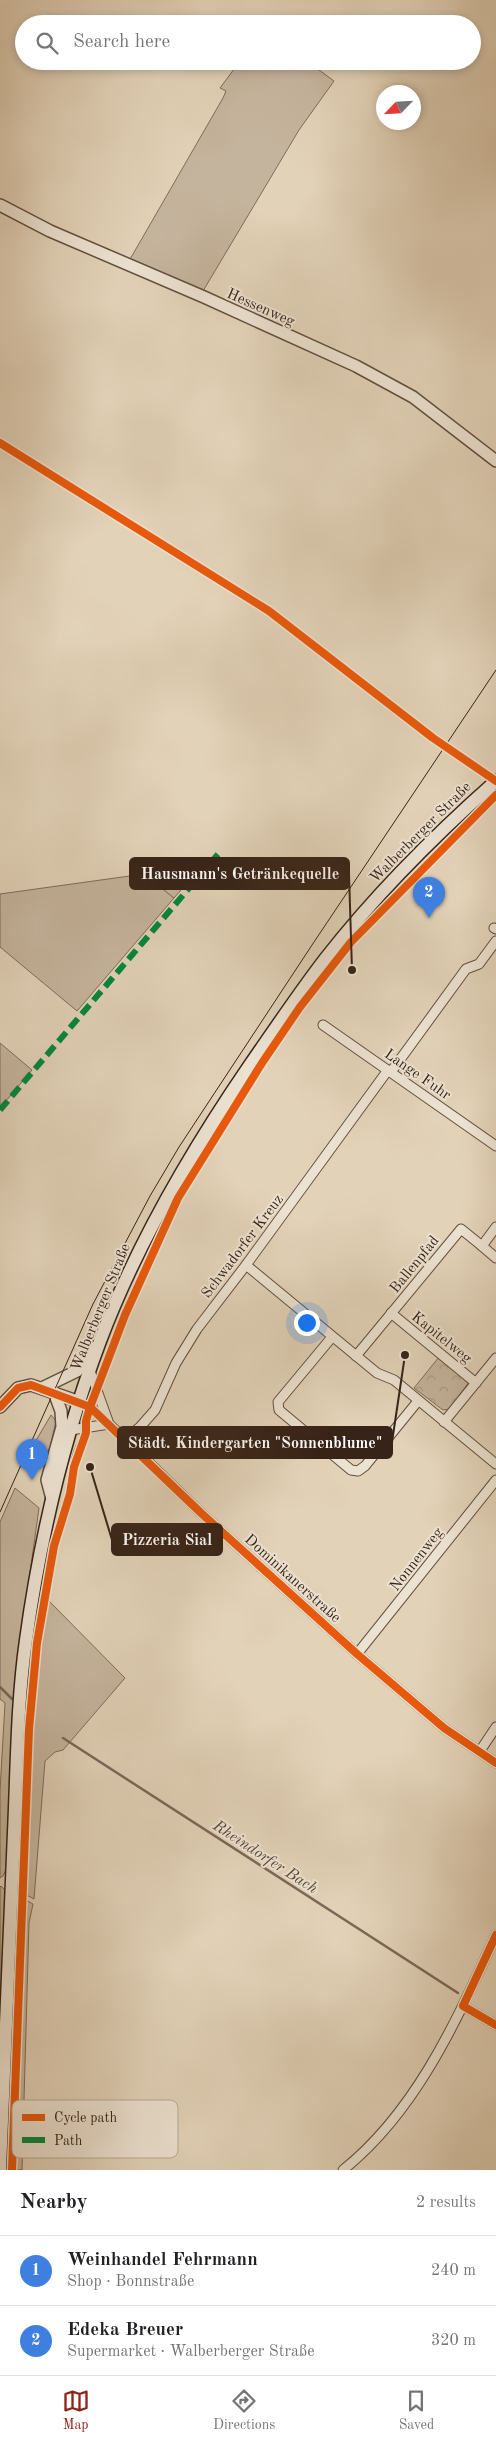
<!DOCTYPE html>
<html lang="en">
<head>
<meta charset="utf-8">
<style>
	:root { --surface:#fff; --page:#f2f2f2; --text:#202124; --muted:#757577; --line:#e0e0e0; --accent:#8f2418 }
	body { margin:0; font-family:"Old Standard TT",serif; background:var(--page); color:var(--text) }
	.compass { position:absolute; left:376px; top:85px; width:45px; height:45px; border-radius:50%; background:var(--surface); box-shadow:0 2px 8px #0003; rotate:245deg }
	.you { position:absolute; left:306px; top:1322px; width:18px; height:18px; margin:-12px; border:4px solid #fff; border-radius:50%; background:#1a73e8; box-shadow:0 0 0 8px #1a73e833 }
	.badge { display:grid; place-items:center; width:32px; height:32px; border-radius:50%; background:var(--accent); color:#fff; font-size:16px; font-weight:700 }
	.pin { position:absolute; translate:-50% -41px; filter:drop-shadow(0 1px 2px #0008) }
	.pin::after { content:''; position:absolute; top:26px; width:18px; height:15px; background:inherit; clip-path:polygon(0 0,100% 0,50% 100%) }
	.list { margin:0; padding:0; list-style:none }
	h2 { display:flex; justify-content:space-between; align-items:center; height:65px; margin:0; padding:0 20px; font-size:21px }
	h2 small { font-size:16px; font-weight:400; color:var(--muted) }
	.list li { display:grid; grid-template-columns:32px 1fr auto; gap:15px; align-items:center; box-sizing:border-box; height:70px; padding:0 20px; border-top:1px solid var(--line) }
	.list b { display:block; font-size:19px; white-space:nowrap }
	.list p { margin:0; font-size:16px; white-space:nowrap; color:var(--muted) }
	.list em { font-size:16px; font-style:normal; color:var(--muted) }
	.icon { flex:none; width:28px; height:28px; fill:none; stroke:currentColor; stroke-width:2; stroke-linecap:round; stroke-linejoin:round }
	.map { position:relative; flex:none; width:496px; height:2170px; overflow:hidden }
	.search { position:absolute; background:var(--surface); box-shadow:0 2px 8px #0003; left:15px; right:15px; top:15px; height:55px; display:flex; align-items:center; gap:12px; box-sizing:border-box; padding:0 18px; border-radius:28px; color:var(--muted); font-size:19px }
	.sheet { height:205px; background:var(--surface) }
	nav { display:flex; justify-content:space-around; align-items:center; box-sizing:border-box; height:70px; border-top:1px solid var(--line); background:var(--surface); font-size:14px; color:var(--muted) }
	nav a { display:grid; justify-items:center; gap:2px }
	nav .on { color:var(--accent) }
	.map>svg:first-child { display:block }
	.grass { fill:#c5b49d; stroke:#7e6c5a }
	.forest { fill:url(#forest-firs); stroke:#7e6c5a }
	.park { fill:url(#park-crowns); stroke:#7e6c5a }
	.lines { fill:none; stroke-linecap:round; stroke-linejoin:round }
	.stream { stroke:#7b6857; stroke-width:2.5 }
	.minor-casing { stroke:#624f3f; stroke-width:11 }
	.tertiary-casing { stroke:#624f3f; stroke-width:14 }
	.secondary-casing { stroke:#372317; stroke-width:15 }
	.minor { stroke:#ece2d1; stroke-width:9 }
	.tertiary { stroke:#ece2d1; stroke-width:11 }
	.secondary { stroke:#ece2d1; stroke-width:12 }
	.tram { stroke:#372317; stroke-width:1 }
	.quiet { stroke:#00873e; stroke-width:6; stroke-dasharray:12 6; stroke-linecap:butt }
	.cycleway-casing { stroke:#ece2d1; stroke-width:11 }
	.cycleway { stroke:#e8590c; stroke-width:8 }
	.labels { text-anchor:middle; stroke-width:4; stroke-linejoin:round; paint-order:stroke }
	.street-label { font-size:15px; fill:#372317; stroke:#ece2d1 }
	.water-label { font-size:16px; font-style:italic; fill:#594637; stroke:#ece2d1 }
	.key { fill:#ece2d1; stroke:#b6a999; stroke-width:1 }
	.key-label { font-size:14px; fill:#372317 }
	.leader { fill:none; stroke:#372317; stroke-width:2 }
	.callout-dot { fill:#372317; stroke:#ece2d1; stroke-width:2 }
	.callout { fill:#372317; stroke:#372317; stroke-width:2 }
	.callout-label { font-size:16px; text-anchor:middle; font-weight:bold; fill:#fff }
</style>
</head>
<body>
<div class="map">
<svg width="496" height="2170" viewBox="0 0 496 2170">
	<defs>
		<pattern id="forest-firs" width="22" height="20" patternUnits="userSpaceOnUse" patternTransform="scale(1.25)"><rect width="22" height="20" fill="#c5b49d"/><path d="M5 1l3.5 6h-7zM16 11l3.5 6h-7z" fill="#aa9a86"/></pattern>
		<pattern id="park-crowns" width="20" height="18" patternUnits="userSpaceOnUse" patternTransform="scale(1.25)"><rect width="20" height="18" fill="#c5b49d"/><path d="M2 6a3 3 0 1 1 6 0M12 15a3 3 0 1 1 6 0" fill="none" stroke="#aa9a86"/></pattern>
	</defs>
	<rect width="100%" height="100%" fill="#e2d2b8"/>
	<filter id="stains"><feTurbulence type="fractalNoise" baseFrequency=".004" numOctaves="4"/><feColorMatrix values="0 0 0 0 .2 0 0 0 0 .09 0 0 0 0 .02 0 0 0 .5 -.17"/></filter>
	<radialGradient id="worn" r=".72"><stop offset=".6" stop-color="#630" stop-opacity="0"/><stop offset="1" stop-color="#630" stop-opacity=".3"/></radialGradient>
	<g class="grass">
		<path d="M240,61H307L334,81L299,130L203,291L129,261L223,98L226,91L220,88Z"/>
		<path d="M144,874L174,898L77,1011L0,947V894Z"/>
		<path d="M0,1043L32,1070L0,1108Z"/>
		<path d="M51,1415L56,1421L50,1448L45,1454L31,1449Z"/>
		<path d="M83,1433L68,1486C69,1468 72,1448 83,1433Z"/>
		<path d="M15,1488L39,1508L19,1652L7,1867L3,1876L0,1878V1791L5,1703L0,1699V1522Z"/>
		<path d="M48,1548L51,1549L42,1596H39Z"/>
		<path d="M48,1600L125,1678L63,1750L55,1752L45,1761L34,1899L23,1893L34,1696Z"/>
		<path d="M38,1602H41L28,1722L26,1720V1707Z"/>
		<path d="M27,1736L21,1885L19,1871L24,1745Z"/>
		<path d="M1,1886L6,1891L0,2007V1887Z"/>
		<path d="M24,1899L33,1904L29,1923L22,2170H14Z"/>
		<path d="M18,1923L10,2170H8Z"/>
	</g>
	<path class="forest" d="M199,861L202,866L174,898L144,874Z"/>
	<path class="park" d="M439,1357L469,1382L449,1409L443,1410L414,1388Z"/>
	<g class="lines">
		<g class="stream">
			<path d="M0,1687L12,1699"/>
			<path d="M63,1738L458,1993"/>
		</g>
		<defs>
			<g id="minor">
				<path d="M494,928L496,929"/>
				<path d="M323,1025L496,1146"/>
				<path d="M391,1072L466,969L479,964L496,941"/>
				<path d="M482,1246L496,1258"/>
				<path d="M246,1265L377,1373L394,1380L496,1464"/>
				<path d="M391,1313L476,1383"/>
				<path d="M332,1337L278,1402L279,1410L351,1470L358,1471L365,1466L418,1401"/>
				<path d="M356,1356L461,1229L482,1246L496,1227"/>
				<path d="M90,1371L108,1421"/>
				<path d="M80,1402L90,1407L109,1424L201,1513L357,1654L444,1728L496,1763"/>
				<path d="M444,1422L496,1358"/>
				<path d="M71,1430L109,1424"/>
				<path d="M124,1440L140,1427L155,1410L176,1363L197,1329L246,1265L388,1070"/>
				<path d="M357,1654L496,1480"/>
				<path d="M480,1751L496,1727"/>
				<path d="M463,2006L496,2025"/>
				<path d="M343,2170C417,2111 457,2019 496,1935"/>
			</g>
			<g id="tertiary">
				<path d="M0,205L50,231L204,297L356,366L413,397L496,461"/>
				<path d="M42,1388L77,1371L96,1347"/>
				<path d="M0,1407L18,1388L31,1385L80,1402"/>
				<path d="M52,1499L47,1480L62,1427L61,1411L54,1392"/>
			</g>
			<path id="secondary" d="M0,2170C4,2057 9,1944 14,1832C17,1768 17,1703 26,1640C40,1538 64,1437 100,1341C137,1243 191,1151 250,1065C275,1029 299,993 326,958C376,894 435,835 496,781"/>
		</defs>
		<use href="#minor" class="minor-casing"/>
		<use href="#tertiary" class="tertiary-casing"/>
		<use href="#secondary" class="secondary-casing"/>
		<use href="#minor" class="minor"/>
		<use href="#tertiary" class="tertiary"/>
		<use href="#secondary" class="secondary"/>
		<path class="tram" d="M0,1512L93,1304L150,1196L179,1147L314,942L496,670"/>
		<path class="quiet" d="M0,1110L219,853"/>
		<defs>
			<g id="cycleway">
				<path d="M0,443L269,611L433,738L496,781"/>
				<path d="M0,1407L18,1388L31,1385L90,1407L201,1513L357,1654L444,1728L496,1763"/>
				<path d="M496,1935L463,2006L496,2025"/>
				<path d="M12,2170L29,1729L37,1643L54,1546L70,1494L74,1467L86,1433V1421L90,1407L125,1315L178,1198L262,1063L300,1007L351,942L496,795"/>
			</g>
		</defs>
		<use href="#cycleway" class="cycleway-casing"/>
		<use href="#cycleway" class="cycleway"/>
	</g>
	<g class="labels">
		<g class="street-label">
			<text transform="translate(261 307) rotate(24)" y="5">Hessenweg</text>
			<text transform="translate(420 832) rotate(-45)" y="5">Walberberger Straße</text>
			<text transform="translate(418 1074) rotate(35)" y="5">Lange Fuhr</text>
			<text transform="translate(242 1246) rotate(-53)" y="5">Schwadorfer Kreuz</text>
			<text transform="translate(414 1264) rotate(-51)" y="5">Ballenpfad</text>
			<text transform="translate(100 1307) rotate(-68)" y="5">Walberberger Straße</text>
			<text transform="translate(442 1337) rotate(39)" y="5">Kapitelweg</text>
			<text transform="translate(416 1559) rotate(-52)" y="5">Nonnenweg</text>
			<text transform="translate(293 1578) rotate(42)" y="5">Dominikanerstraße</text>
		</g>
		<g class="water-label">
			<text transform="translate(266 1856) rotate(33)" y="6">Rheindorfer Bach</text>
		</g>
	</g>
	<rect x="12" y="2100" width="166" height="58" rx="8" class="key"/>
	<rect x="22" y="2114" width="23" height="7" fill="#e8590c"/>
	<rect x="22" y="2137" width="23" height="6" fill="#00873e"/>
	<g class="key-label">
		<text x="54" y="2122">Cycle path</text>
		<text x="54" y="2145">Path</text>
	</g>
	<path class="leader" d="M352 970L349 874M405 1355L392 1442M90 1467L112 1540"/>
	<g class="callout-dot">
		<circle cx="352" cy="970" r="5"/>
		<circle cx="405" cy="1355" r="5"/>
		<circle cx="90" cy="1467" r="5"/>
	</g>
	<g class="callout">
		<rect x="130" y="858" width="219" height="31" rx="5"/>
		<rect x="118" y="1427" width="274" height="31" rx="5"/>
		<rect x="112" y="1524" width="110" height="31" rx="5"/>
	</g>
	<g class="callout-label">
		<text x="240" y="879">Hausmann's Getränkequelle</text>
		<text x="255" y="1448">Städt. Kindergarten "Sonnenblume"</text>
		<text x="167" y="1545">Pizzeria Sial</text>
	</g>
	<rect width="100%" height="100%" filter="url(#stains)"/>
	<rect width="100%" height="100%" fill="url(#worn)"/>
</svg>
<svg class="compass" viewBox="-18 -18 36 36"><path d="M0-13l5 13h-10z" fill="#e53935"/><path d="M0 13l5-13h-10z" fill="#757577"/></svg>
<div class="you"></div>
<div class="pin badge" style="left:32px;top:1480px;background:#3f7fe0">1</div>
<div class="pin badge" style="left:429px;top:918px;background:#3f7fe0">2</div>
<div class="search"><svg class="icon" aria-label="search" viewBox="0 0 24 24"><circle cx="10" cy="10" r="6"/><path d="M15 15l6 6"/></svg>Search here</div>
</div>
<section class="sheet">
<h2>Nearby<small>2 results</small></h2>
<ul class="list">
<li><span class="badge" style="background:#3f7fe0">1</span><div><b>Weinhandel Fehrmann</b><p>Shop · Bonnstraße</p></div><em>240 m</em></li>
<li><span class="badge" style="background:#3f7fe0">2</span><div><b>Edeka Breuer</b><p>Supermarket · Walberberger Straße</p></div><em>320 m</em></li>
</ul>
</section>
<nav>
<a class="on"><svg class="icon" aria-label="map" viewBox="0 0 24 24"><path d="M3 6l6-2 6 2 6-2v14l-6 2-6-2-6 2zM9 4v14M15 6v14"/></svg>Map</a>
<a><svg class="icon" aria-label="directions" viewBox="0 0 24 24"><path d="M12 3l9 9-9 9-9-9zM9 14v-3h6M13 9l2 2-2 2"/></svg>Directions</a>
<a><svg class="icon" aria-label="saved" viewBox="0 0 24 24"><path d="M7 4h10v16l-5-4-5 4z"/></svg>Saved</a>
</nav>
</body>
</html>
